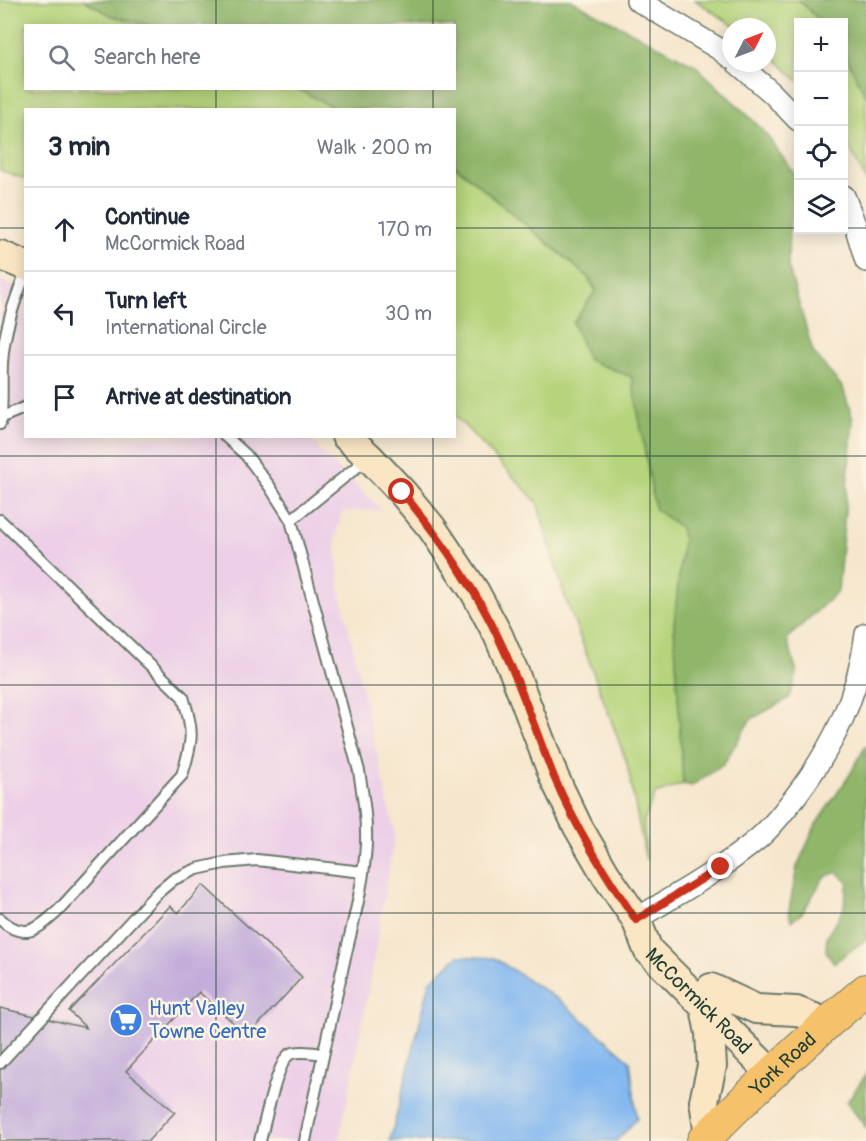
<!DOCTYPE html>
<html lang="en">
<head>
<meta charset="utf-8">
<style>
	:root { --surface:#fff; --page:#f6f6f7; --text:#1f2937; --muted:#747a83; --line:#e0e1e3 }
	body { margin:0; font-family:Pangolin,sans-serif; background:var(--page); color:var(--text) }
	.controls { position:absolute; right:18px; top:18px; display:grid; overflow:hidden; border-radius:0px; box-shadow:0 3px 15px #0003 }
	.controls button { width:54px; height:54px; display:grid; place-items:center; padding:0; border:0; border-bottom:2px solid var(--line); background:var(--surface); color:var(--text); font:30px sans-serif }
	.compass { position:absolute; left:722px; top:18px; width:54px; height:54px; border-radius:50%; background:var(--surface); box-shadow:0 3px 15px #0003; rotate:48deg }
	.stop { position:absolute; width:18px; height:18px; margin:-14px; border:4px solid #c8321e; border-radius:50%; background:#fff }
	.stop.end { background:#c8321e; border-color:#fff; box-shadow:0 2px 6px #0008 }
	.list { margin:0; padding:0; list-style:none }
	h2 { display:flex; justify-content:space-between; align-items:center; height:78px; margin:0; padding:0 24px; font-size:26px }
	h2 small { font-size:20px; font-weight:400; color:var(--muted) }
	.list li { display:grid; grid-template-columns:39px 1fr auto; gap:18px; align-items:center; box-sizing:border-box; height:84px; padding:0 24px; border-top:2px solid var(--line) }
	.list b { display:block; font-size:22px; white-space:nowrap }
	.list p { margin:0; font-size:20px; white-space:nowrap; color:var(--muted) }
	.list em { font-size:20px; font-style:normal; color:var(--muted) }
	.icon { flex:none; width:33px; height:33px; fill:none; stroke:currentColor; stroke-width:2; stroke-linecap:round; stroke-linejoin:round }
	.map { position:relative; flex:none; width:866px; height:1141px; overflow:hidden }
	.search { position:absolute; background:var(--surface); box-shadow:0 3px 15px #0003; left:24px; top:24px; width:432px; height:66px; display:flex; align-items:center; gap:15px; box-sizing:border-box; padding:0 21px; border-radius:0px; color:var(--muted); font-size:22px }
	.panel { position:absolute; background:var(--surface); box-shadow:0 3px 15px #0003; left:24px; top:108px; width:432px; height:330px; border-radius:0px }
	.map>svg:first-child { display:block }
	.built { fill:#edd0e8 }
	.green { fill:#b5d47b; stroke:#6a8858; stroke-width:1.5 }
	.forest { fill:#90b66b; stroke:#587a50; stroke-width:1.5 }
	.water { fill:#82b7f0; stroke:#507a92; stroke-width:1.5 }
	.building { fill:#c3adda }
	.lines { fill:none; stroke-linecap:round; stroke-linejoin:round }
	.service-casing { stroke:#6a786a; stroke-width:14 }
	.minor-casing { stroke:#6a786a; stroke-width:24 }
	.secondary-casing { stroke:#6a786a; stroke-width:32 }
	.primary-casing { stroke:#6a786a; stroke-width:34 }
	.service { stroke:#fff; stroke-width:10 }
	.minor { stroke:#fff; stroke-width:21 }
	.secondary { stroke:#fbe6c4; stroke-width:28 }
	.primary { stroke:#f5c16b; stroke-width:32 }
	.route { stroke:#c8321e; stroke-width:8 }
	.grid { fill:none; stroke:#1f3d34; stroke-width:1.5; stroke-opacity:0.55 }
	.labels { text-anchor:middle; stroke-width:5; stroke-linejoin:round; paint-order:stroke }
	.street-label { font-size:20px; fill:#1f3d34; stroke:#fcf5e5 }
	.shop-label { font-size:20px; fill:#366cbe; stroke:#fcf5e5; text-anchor:start }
</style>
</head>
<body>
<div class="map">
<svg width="866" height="1141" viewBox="0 0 866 1141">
	<rect width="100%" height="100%" fill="#fcf5e5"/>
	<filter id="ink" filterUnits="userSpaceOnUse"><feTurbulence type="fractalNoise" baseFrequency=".0167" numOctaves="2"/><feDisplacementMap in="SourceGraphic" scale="12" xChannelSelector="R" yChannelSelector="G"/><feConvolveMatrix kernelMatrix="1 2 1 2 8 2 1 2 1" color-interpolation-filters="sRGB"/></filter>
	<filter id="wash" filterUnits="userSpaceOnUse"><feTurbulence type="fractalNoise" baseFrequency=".008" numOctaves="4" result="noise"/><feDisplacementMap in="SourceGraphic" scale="24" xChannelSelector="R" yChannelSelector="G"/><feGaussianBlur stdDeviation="1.35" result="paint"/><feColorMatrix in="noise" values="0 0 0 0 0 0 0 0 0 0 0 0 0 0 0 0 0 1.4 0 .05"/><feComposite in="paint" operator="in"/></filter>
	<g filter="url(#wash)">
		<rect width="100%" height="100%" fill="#f6e6cd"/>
		<path class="built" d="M0,280L25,291L26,436L310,437L321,452L382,510L342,511L335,539L340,590L395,834L364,1015L339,1141H0Z"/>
		<g class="green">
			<path d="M0,0H84L112,16L149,25L26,26V88L298,89L336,109L26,110L25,179L0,170Z"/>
			<path d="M695,0H799L821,22H798V81L767,50V27H736Z"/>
			<path d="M844,52L866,97V181L844,136Z"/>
			<path d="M454,165L587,276L596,291L573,323L588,360L632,377L655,509L680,527L683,538L674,624L683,784L655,794L644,821L646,860L627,763L564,594L537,502L455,416Z"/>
		</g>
		<g class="forest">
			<path d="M84,0H571L695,65L763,130L794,173L798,189V196L789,227L788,266L813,352L843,388L853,420L838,591L787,639L797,673L789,698L750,720L723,765L691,786L683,784L674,624L683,538L680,527L655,509L632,377L588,360L573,323L596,290L587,276L455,165L454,110L336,109L298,89L454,88V26L149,25L112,16Z"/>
			<path d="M799,0H866V97L844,52V22H821Z"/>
			<path d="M866,745V939L834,963L826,951L827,936L843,911L848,882L837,872L824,877L802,913L791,921L789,911L797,867L816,824L849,776Z"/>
			<path d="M866,1072V1128L847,1102L865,1076Z"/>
		</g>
		<path class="water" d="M458,956L494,958L561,1001L630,1061L637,1119L616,1141H390L430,982Z"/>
		<g id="blocks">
			<path class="building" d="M203,885L302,977L248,1036L199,992L126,1071L175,1112L148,1141H0V1008L86,1028L69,1011L170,906L178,913Z"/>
		</g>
	</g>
	<g filter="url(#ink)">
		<use href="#blocks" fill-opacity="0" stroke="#6a786a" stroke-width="1.5"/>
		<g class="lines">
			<defs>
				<g id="service">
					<path d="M0,418L26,407"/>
					<path d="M0,424C3,404 1,383 2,363C4,331 14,302 26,272"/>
					<path d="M225,436L246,455L270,487L291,520L359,771C363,796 367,819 366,844C364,885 352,926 343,966C330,1024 317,1082 305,1141"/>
					<path d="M0,520L183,697C194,731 193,741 182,775L58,911C37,930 24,941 0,919"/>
					<path d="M291,520L368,458"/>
					<path d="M0,1063L156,894L174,879L197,869L224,863L257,860L363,872"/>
					<path d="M260,1141C264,1125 278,1060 290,1054C299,1050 314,1053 323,1054"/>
				</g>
				<g id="minor">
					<path d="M637,0L719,49L731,58"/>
					<path d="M737,63L772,93L798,120"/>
					<path d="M844,196L854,222L866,261"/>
					<path d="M636,919C678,894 721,870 759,838C773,826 784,811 795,797C833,747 858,697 866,634"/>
				</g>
				<g id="secondary">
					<path d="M0,255L26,266"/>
					<path id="s1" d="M346,436L369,457L402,492L432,528L475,592L498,635L514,672L554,777L578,827L606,875L636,919L648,950L771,1073"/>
					<path d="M711,988L756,1009L796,1011L827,1023"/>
					<path d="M705,1008L710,1033L712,1066L704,1101L709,1135"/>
				</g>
				<g id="primary">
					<path id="s2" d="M703,1141C755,1088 809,1038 866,990"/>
				</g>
			</defs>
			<use href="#service" class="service-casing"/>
			<use href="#minor" class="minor-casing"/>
			<use href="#secondary" class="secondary-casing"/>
			<use href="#primary" class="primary-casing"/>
			<use href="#service" class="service"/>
			<use href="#minor" class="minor"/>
			<use href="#secondary" class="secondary"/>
			<use href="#primary" class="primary"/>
		</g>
	</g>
	<g class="lines" filter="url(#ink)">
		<path class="route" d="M402,492C439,537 473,584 498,637C520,682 535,730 554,777C576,828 605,874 636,920L721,867"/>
	</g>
	<path class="grid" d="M216,0V26M433,0V26M650,0V1141M216,88V110M433,88V110M0,228H26M454,228H798M844,228H866M216,436V1141M433,436V1141M0,456H866M0,685H866M0,913H866"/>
	<defs>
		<symbol id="supermarket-disc" viewBox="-11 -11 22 22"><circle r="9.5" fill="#3f7fe0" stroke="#fcf5e5"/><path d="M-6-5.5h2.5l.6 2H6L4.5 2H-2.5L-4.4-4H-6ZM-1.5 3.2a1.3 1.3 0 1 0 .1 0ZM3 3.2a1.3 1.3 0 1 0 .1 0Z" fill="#fff"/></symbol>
	</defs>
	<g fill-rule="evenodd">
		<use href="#supermarket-disc" x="107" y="1001" width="38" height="38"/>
	</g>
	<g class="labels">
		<g class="street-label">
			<text dy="7" stroke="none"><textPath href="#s1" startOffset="674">McCormick Road</textPath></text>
			<text dy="7" stroke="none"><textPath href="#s2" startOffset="111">York Road</textPath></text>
		</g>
		<g class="shop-label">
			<text x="149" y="1015">Hunt Valley<tspan x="149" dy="23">Towne Centre</tspan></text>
		</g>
	</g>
</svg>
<div class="controls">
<button>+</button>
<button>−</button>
<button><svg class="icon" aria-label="locate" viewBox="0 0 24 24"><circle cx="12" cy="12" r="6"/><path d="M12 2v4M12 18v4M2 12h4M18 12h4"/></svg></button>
<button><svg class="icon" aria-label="layers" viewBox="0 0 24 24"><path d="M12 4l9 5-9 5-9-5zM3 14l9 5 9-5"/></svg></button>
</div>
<svg class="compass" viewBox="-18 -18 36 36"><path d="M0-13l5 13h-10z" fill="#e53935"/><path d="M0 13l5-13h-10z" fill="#747a83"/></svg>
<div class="stop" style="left:402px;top:492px"></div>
<div class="stop end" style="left:721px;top:867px"></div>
<div class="search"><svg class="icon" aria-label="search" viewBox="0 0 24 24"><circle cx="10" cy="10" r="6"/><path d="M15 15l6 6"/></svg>Search here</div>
<section class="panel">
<h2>3 min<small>Walk · 200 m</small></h2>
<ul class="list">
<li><svg class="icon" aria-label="ahead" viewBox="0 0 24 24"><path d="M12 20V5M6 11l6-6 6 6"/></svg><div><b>Continue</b><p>McCormick Road</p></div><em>170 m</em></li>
<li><svg class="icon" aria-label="left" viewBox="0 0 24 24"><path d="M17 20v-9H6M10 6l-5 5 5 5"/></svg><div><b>Turn left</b><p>International Circle</p></div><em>30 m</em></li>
<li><svg class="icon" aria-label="arrive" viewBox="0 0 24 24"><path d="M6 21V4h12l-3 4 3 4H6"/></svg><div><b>Arrive at destination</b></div></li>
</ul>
</section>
</div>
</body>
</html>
